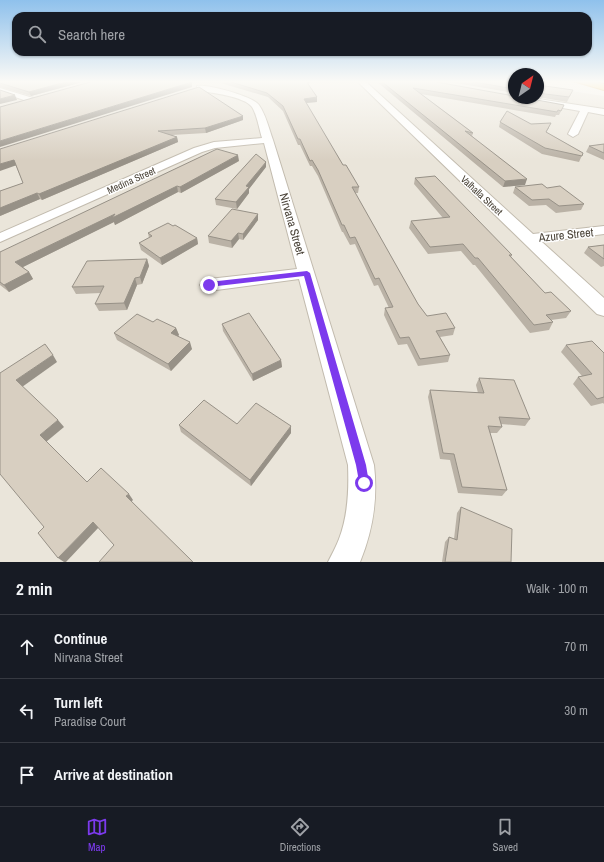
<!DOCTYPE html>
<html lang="en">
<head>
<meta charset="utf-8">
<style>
	:root { --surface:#171b24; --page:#20242c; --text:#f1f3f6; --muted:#9ea1a6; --line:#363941; --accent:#7c3aed }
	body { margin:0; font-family:"Archivo Narrow",sans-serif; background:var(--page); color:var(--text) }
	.compass { position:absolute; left:508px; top:68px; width:36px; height:36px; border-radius:50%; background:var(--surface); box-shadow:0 1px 3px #0004; rotate:35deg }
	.stop { position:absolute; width:12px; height:12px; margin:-9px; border:3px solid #7c3aed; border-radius:50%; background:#fff }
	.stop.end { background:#7c3aed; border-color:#fff; box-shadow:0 1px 4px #0008 }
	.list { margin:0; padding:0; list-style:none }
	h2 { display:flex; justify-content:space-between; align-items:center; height:52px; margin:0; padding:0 16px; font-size:17px }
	h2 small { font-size:13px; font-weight:400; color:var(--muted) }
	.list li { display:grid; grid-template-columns:26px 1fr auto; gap:12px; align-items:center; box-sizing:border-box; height:64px; padding:0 16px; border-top:1px solid var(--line) }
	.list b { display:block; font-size:15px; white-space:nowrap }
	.list p { margin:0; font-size:13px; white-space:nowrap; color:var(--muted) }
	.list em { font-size:13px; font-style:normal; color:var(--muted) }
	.icon { flex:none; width:22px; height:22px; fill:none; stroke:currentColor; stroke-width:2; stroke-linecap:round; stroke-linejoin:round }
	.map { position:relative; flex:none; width:604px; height:562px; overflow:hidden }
	.search { position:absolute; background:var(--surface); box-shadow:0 1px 3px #0004; left:12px; right:12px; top:12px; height:44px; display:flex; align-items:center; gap:10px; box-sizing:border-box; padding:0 14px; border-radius:12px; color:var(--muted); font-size:15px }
	.sheet { height:244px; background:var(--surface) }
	nav { display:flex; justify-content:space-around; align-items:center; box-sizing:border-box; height:56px; border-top:1px solid var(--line); background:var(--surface); font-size:11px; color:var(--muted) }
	nav a { display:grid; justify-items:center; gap:2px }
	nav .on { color:var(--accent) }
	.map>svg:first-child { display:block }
	.residential { fill:#eae5da }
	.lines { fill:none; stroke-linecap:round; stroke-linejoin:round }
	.minor-casing { stroke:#c2bbae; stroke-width:2 }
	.motorway-casing { stroke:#e0a43c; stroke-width:2 }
	.minor { fill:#fff; fill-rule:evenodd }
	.motorway { fill:#ffcf6e; fill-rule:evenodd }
	.wall { fill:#bab2a6 }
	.shaded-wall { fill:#979187 }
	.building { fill:#d8cfc1; stroke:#979187 }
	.route { fill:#7c3aed }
	.labels { text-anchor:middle; stroke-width:3; stroke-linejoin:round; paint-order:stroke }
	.far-street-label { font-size:10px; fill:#4b4439; stroke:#fff }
	.street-label { font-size:12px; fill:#4b4439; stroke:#fff }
</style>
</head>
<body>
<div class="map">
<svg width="604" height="562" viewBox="0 0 604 562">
	<rect width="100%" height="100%" fill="#f6f3ec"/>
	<path class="residential" d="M0,81H505L514,83V98H538V86L604,96V562H0Z"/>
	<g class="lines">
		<defs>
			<g id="minor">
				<path d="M357,81H365L533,234L604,226V234L542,242L604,298V316L597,314Z"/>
				<path d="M197,86C208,84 252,96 259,105C266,115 269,129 273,140L374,465C378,499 373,530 360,562H328C332,554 336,547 339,539C348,516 349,490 348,465L299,279L209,291L203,289L200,285L203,281L209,279L297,269L264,143L215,148L202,152L0,242V233L194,148L214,142L262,138C259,128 257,115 252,107C244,96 211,93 197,90Z"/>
				<path d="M0,88L33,98L34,100L30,102L0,92Z"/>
				<path d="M514,97V98H532L604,109V115L588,112L578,134L573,137L568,134L580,111L517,100H514L513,98Z"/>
			</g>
			<path id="motorway" d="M573,81H592L604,84V90Z"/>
		</defs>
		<use href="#minor" class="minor-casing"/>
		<use href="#motorway" class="motorway-casing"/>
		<use href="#minor" class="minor"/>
		<use href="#motorway" class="motorway"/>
	</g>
	<g class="wall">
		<path d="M0,81H86L31,96L0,87Z"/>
		<path d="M214,81H311L308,84L317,97V102L306,103L343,165L359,187L358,193H355L418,304L427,316L455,328L453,335L440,337L450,355L448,362L418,366L407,344L398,345L384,315L385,308H389L378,285L374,286L355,244L350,245L343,232H342L318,176L312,166H310L300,145H298L283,111L268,97Z"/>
		<path d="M376,81H431L562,109L559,115H556L555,117L421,94L473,133L472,136L525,185L503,187Z"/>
		<path d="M444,81H514V93Z"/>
		<path d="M538,85L573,90L567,102L538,97Z"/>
		<path d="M243,120L206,133L172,135L177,137L178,142L42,200L40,199L0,216V191L23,183L16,166L0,149Z"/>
		<path d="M500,122L531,124L549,128L546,132L583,153L579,162L542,154L499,127Z"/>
		<path d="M604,144V160L586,152L589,146Z"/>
		<path d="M239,161L181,193L178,192L115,225L114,222L23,267L29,272L33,279L9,292L0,285V252Z"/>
		<path d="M266,167L249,189V193L237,209L216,205L215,199Z"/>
		<path d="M415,178L512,255L511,257L545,293L571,311L566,318L551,320L553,322L549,330L530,333L475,265H473L461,251L428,254L409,228L411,221L443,218L414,184Z"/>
		<path d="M515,187L547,188L584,204L581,210L556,213L546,205L529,206L513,193Z"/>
		<path d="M258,214V220L243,240L239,239L232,248L209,243L208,236Z"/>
		<path d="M173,226L197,238L198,244L162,265L141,250L139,243L149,238L148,233Z"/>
		<path d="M604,245V266L601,267L584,253L588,247Z"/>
		<path d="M147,259L149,266L142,284L137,285L127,310L99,311L95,304L101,293L76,294L72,287Z"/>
		<path d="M153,322L176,328L179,335L178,336L192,349L171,371L117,340L114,333Z"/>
		<path d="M222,324L281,360L282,367L253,381L223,331Z"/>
		<path d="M566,345L604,353V404L603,403L591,406L573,384L578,377L582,376L561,352Z"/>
		<path d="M479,378L530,419L525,426L501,424L502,427L497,433H490L507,490L502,496L458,493L450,460L440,459L428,397L430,390L478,393L476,385Z"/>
		<path d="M237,424L291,433L251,486L181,432L179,425Z"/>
		<path d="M461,507L511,562H442L445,542L449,537L454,539L457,513Z"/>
	</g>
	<g class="shaded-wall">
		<path d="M69,81H86L31,96L29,92Z"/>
		<path d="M306,81H311L306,86Z"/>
		<path d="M192,82V87L0,147V141Z"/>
		<path d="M15,95L17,100L0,104V99Z"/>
		<path d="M317,97V102L304,103V99Z"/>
		<path d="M243,116V120L206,133L205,128Z"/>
		<path d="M177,137L178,142L42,200L39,194Z"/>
		<path d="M238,155L239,161L181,193L180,187Z"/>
		<path d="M14,160L17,165L0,171V164Z"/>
		<path d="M266,162V167L249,189V193L237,209L236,202L246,186Z"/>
		<path d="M527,179L525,185L503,187L505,181Z"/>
		<path d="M177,186L178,192L115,225L114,222L19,269L15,262L115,214Z"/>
		<path d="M37,193L40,199L0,216V208Z"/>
		<path d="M258,214V220L243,240V234Z"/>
		<path d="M238,233L239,239L232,248L231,241Z"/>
		<path d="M197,238L198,244L162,265L160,258Z"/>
		<path d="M147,259L149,266L142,284L140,277Z"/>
		<path d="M29,272L33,279L9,292L4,285Z"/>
		<path d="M135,278L137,285L127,310L124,303Z"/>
		<path d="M176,328L179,335L174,340L171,333Z"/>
		<path d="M190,342L192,349L171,371L168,364Z"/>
		<path d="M53,355L57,362L22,387L16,380Z"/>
		<path d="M281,360L282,367L253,381L252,374Z"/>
		<path d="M58,420L64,427L46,442L40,435Z"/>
		<path d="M291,426V433L251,486L250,480Z"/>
		<path d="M129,494L133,500L131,502L126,496Z"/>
		<path d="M93,522L99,527L66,562H64L58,558Z"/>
	</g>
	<g class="building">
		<path d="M0,81H69L29,92L0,83Z"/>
		<path d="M94,81H190L192,82L0,141V107Z"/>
		<path d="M228,81H306L317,97L304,99L343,165H346L359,187H352L418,304L427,316L446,313L455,328L436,331L450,355L420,359L409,337L400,338L385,308L393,307L379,278L375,279L355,237L350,238L344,225H342L318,170L312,160L310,161L300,139H298L283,106L267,93Z"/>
		<path d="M381,81H431L514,96V98H526L564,105L561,111L558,110L557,112L413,88L473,133L465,131L527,179L505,181Z"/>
		<path d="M469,81H514V89Z"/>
		<path d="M538,85L573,90L569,97L538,93Z"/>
		<path d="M199,87L243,116L205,128L158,131L177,137L39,194L37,193L0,208V191L23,183L14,160L0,164V149Z"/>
		<path d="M0,90L15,95L0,99Z"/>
		<path d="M507,111L531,124L551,123L546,132L583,153L582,156L545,148L500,122Z"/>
		<path d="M604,144V153L589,146Z"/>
		<path d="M217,149L238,155L180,187L177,186L112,218L115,214L15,262L29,272L4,285L0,282V252Z"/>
		<path d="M256,154L266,162L246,186L249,187L236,202L215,199Z"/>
		<path d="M435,176L512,255H509L545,293L551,292L571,311L546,315L553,322L534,325L478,258H475L463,244L430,247L411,221L450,217L415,178Z"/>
		<path d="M542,184L547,188L560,186L584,204L559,206L549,199L532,200L515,187Z"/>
		<path d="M232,209L258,214L243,234L238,233L231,241L208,236Z"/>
		<path d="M168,223L173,226L175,225L197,238L160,258L139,243L152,236L148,233Z"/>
		<path d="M604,245V259L588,247Z"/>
		<path d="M147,259L140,277L135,278L124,303L95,304L104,286L72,287L87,261Z"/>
		<path d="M249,313L281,360L252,374L222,324Z"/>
		<path d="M137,314L153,322L157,319L176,328L171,333L190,342L168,364L114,333Z"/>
		<path d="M592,341L604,353V397L597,399L578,377L592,374L566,345Z"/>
		<path d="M45,344L53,355L16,380L58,420L40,435L87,482L101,468L129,494L126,496L193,562H99L114,545L93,522L58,558L38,533L44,527L0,474V373Z"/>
		<path d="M479,378L514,380L530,419L499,417L502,427L488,426L507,490L462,487L454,454L443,453L430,390L484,393Z"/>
		<path d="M204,400L237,424L256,403L291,426L250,480L179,425Z"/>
		<path d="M461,507L512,529L511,562H445L449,537L457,540Z"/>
	</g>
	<linearGradient id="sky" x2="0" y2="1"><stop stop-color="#8fc1ec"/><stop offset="0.51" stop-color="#fbfaf6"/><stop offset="1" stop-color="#fbfaf6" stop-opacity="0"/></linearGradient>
	<rect width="604" height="160" fill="url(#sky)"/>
	<path class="route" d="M307,271L310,273L366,465L369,483L367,487L364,488L360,487L356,465L304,276L209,287L206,285L209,282Z"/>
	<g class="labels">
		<g class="far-street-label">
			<text transform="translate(131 180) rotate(-24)" y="4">Medina Street</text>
			<text transform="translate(482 195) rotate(43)" y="4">Valhalla Street</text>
		</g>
		<g class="street-label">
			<text transform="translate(292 224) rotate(74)" y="4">Nirvana Street</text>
			<text transform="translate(566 235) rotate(-6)" y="4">Azure Street</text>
		</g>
	</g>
</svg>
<svg class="compass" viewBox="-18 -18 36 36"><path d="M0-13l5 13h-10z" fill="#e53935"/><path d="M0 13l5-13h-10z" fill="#9ea1a6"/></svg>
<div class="stop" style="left:364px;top:483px"></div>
<div class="stop end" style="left:209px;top:285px"></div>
<div class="search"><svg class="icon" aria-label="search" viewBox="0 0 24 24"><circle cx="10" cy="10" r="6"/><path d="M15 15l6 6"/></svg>Search here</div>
</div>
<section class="sheet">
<h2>2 min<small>Walk · 100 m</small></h2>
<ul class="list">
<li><svg class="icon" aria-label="ahead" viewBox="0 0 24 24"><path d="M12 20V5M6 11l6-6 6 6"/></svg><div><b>Continue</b><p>Nirvana Street</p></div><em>70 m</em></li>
<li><svg class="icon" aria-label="left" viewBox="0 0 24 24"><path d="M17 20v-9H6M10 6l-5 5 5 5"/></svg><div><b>Turn left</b><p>Paradise Court</p></div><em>30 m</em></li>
<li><svg class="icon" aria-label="arrive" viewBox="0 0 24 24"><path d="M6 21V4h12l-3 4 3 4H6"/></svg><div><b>Arrive at destination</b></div></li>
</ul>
</section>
<nav>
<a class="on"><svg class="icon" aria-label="map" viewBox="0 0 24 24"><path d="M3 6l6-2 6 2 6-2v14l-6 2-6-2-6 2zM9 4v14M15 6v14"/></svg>Map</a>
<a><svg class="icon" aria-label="directions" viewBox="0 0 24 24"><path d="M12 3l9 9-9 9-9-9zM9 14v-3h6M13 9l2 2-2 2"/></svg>Directions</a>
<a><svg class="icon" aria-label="saved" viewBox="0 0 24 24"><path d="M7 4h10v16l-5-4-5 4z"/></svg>Saved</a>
</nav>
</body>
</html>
